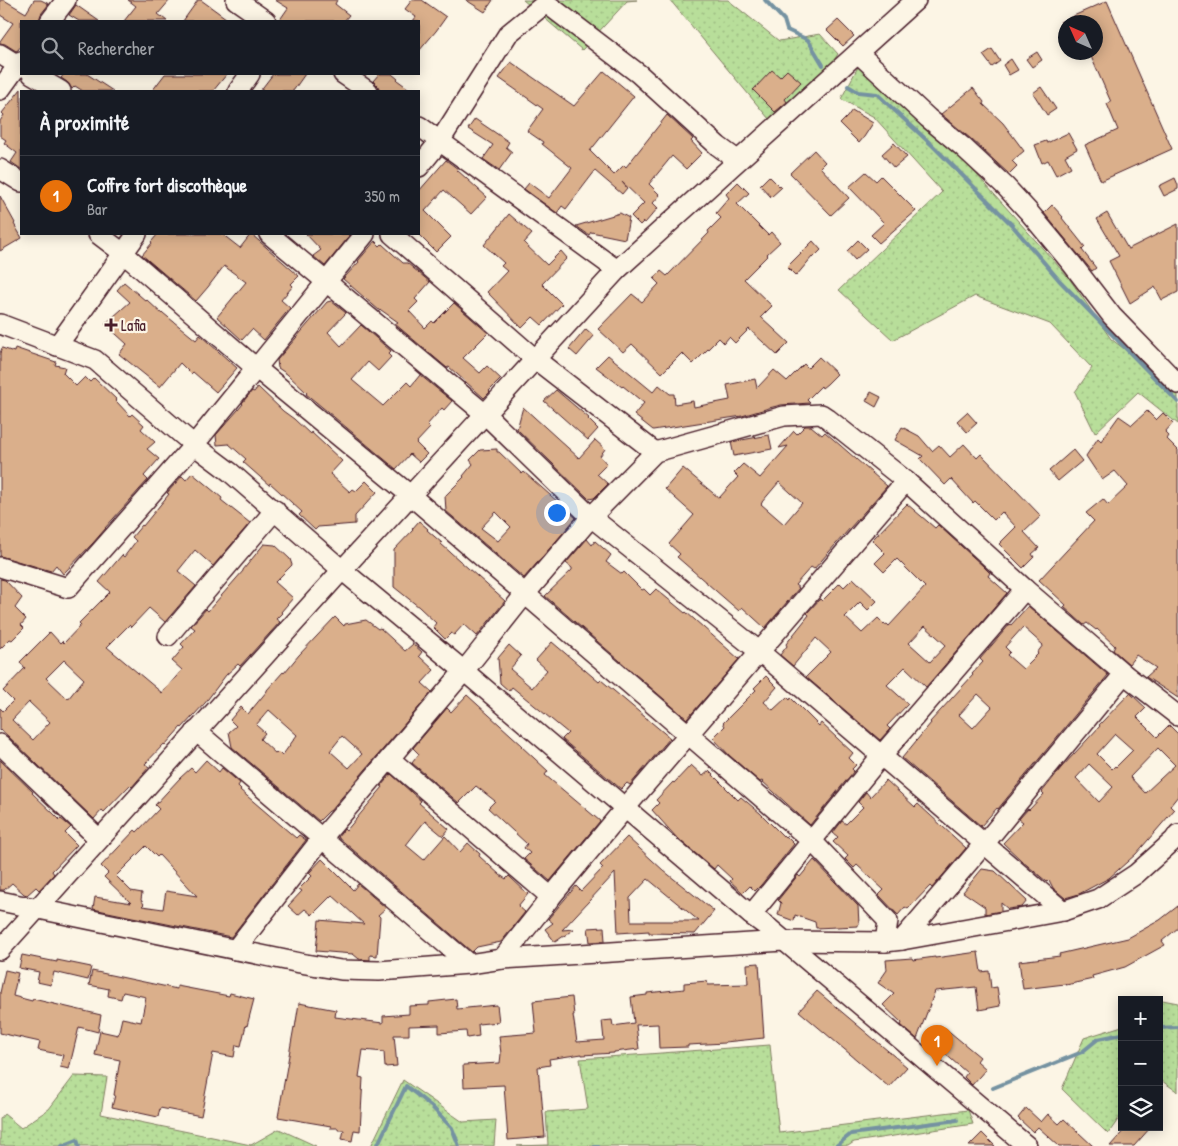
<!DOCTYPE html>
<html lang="fr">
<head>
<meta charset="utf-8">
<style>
	:root { --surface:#171b24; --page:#20242c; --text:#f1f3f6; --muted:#9ea1a6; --line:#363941; --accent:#0b8043 }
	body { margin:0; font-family:"Patrick Hand",sans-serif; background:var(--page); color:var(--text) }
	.controls { position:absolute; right:15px; bottom:15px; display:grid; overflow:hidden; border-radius:0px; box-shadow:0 2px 12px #0003 }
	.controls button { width:45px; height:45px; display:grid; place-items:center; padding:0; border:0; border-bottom:1px solid var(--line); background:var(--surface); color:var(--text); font:25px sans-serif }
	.compass { position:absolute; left:1058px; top:15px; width:45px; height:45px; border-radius:50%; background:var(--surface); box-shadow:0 2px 12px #0003; rotate:315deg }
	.you { position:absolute; left:556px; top:512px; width:18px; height:18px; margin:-12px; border:4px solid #fff; border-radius:50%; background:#1a73e8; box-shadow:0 0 0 8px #1a73e833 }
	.badge { display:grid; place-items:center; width:32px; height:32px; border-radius:50%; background:var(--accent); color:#fff; font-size:16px; font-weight:700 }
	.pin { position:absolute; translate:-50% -41px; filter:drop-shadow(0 1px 2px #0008) }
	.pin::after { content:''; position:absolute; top:26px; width:18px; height:15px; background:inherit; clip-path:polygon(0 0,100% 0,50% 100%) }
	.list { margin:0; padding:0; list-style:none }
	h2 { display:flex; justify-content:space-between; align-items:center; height:65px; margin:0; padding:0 20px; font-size:21px }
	h2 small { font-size:16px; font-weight:400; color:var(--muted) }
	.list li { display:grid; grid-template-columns:32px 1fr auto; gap:15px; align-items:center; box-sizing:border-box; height:80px; padding:0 20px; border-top:1px solid var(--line) }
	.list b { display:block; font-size:19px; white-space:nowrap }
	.list p { margin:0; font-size:16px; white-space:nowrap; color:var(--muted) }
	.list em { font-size:16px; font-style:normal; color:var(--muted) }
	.icon { flex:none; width:28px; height:28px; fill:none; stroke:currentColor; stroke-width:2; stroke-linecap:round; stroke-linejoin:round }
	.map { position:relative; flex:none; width:1178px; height:1146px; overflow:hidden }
	.search { position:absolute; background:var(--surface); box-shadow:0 2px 12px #0003; left:20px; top:20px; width:400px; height:55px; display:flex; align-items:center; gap:12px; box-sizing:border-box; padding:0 18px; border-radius:0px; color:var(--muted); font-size:19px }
	.panel { position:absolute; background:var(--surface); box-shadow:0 2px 12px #0003; left:20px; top:90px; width:400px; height:145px; border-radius:0px }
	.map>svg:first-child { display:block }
	.grass { fill:url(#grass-dots); stroke:#817e62 }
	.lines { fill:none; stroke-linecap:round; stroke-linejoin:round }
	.stream { stroke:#7492a1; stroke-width:4 }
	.building { fill:#daaf8b; stroke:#4a1f2b; fill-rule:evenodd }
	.minor-casing { stroke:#4a1f2b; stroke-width:22 }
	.minor { stroke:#fcf5e5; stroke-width:19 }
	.poi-dot { fill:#4a1f2b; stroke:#fcf5e5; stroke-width:2 }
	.labels { text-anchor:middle; stroke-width:4.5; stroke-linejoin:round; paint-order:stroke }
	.poi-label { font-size:16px; fill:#4a1f2b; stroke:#fcf5e5; text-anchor:start }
</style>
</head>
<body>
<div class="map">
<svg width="1178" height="1146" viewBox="0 0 1178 1146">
	<defs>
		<pattern id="grass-dots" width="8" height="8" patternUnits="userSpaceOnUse" patternTransform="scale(1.25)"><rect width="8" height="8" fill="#b8de9a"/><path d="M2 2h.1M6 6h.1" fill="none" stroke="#a0be85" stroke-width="1.8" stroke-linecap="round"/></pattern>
	</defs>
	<rect width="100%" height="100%" fill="#fcf5e5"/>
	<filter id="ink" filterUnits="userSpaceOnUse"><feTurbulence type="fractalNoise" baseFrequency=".02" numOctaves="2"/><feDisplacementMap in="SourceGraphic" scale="10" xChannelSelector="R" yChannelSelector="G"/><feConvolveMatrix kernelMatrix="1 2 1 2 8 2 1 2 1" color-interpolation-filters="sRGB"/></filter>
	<g filter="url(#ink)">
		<g class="grass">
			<path d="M523,0H637L627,1L582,50Z"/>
			<path d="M670,0H728L779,41L820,34L838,54L821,80L774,125Z"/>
			<path d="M858,67L882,83L945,139L1069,278L1111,339L1178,389V424L1138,392L1095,433L1075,392L1092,368L1050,324L975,296L893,340L839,290L942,192L874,117L841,99Z"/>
			<path d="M1152,998L1178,1003V1092L1159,1079V1000H1152Z"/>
			<path d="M1122,1026V1114L1108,1134L1062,1089L1084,1038Z"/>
			<path d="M770,1045L779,1133L968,1110L973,1124L854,1142L848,1146H517L548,1145L546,1112L588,1109L580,1059Z"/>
			<path d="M74,1076L107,1077L101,1114L251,1145L279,1129L316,1146H0V1119L4,1114L21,1128L49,1109Z"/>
			<path d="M403,1080L463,1122L496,1120L494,1146H371Z"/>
		</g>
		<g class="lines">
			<g class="stream">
				<path d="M765,0L784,20L787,30L808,40L823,65"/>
				<path d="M848,86L858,92L877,94L933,146L1011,224L1059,280L1178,402"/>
				<path d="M1159,1028L1178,1027"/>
				<path d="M993,1088L1082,1052L1098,1039L1122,1034"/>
				<path d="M62,1146L77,1140L79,1146"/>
				<path d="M377,1146L406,1086L432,1107L452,1128L459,1146"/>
				<path d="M595,1146H598"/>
				<path d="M836,1146L851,1134L957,1120"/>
			</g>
		</g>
		<g class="building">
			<path d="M0,0H4L26,13L34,0H41L49,4L41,14L39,21H21V46L18,50L16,51L5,44L0,43V41L13,23L0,15Z"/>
			<path d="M128,0H170L158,14L167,21H124L136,6Z"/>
			<path d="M198,0H201L230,21H183Z"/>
			<path d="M275,0H337L335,4L349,15L344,21H279L288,8Z"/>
			<path d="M412,0H422L446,17L436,31L419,51V21H413L416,17L405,9Z"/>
			<path d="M466,0H493L485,12Z"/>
			<path d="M1107,1L1172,149L1101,181L1085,145L1118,130L1107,104L1111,102L1089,52H1096V22H1060Z"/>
			<path d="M76,5L86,12L99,21H79L69,15Z"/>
			<path d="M838,20L854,36L843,46L827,30Z"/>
			<path d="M992,49L1000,61L992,67L983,55Z"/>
			<path d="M1037,52L1042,60L1032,67L1026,59Z"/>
			<path d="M1011,59L1018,70L1009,75L1003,65Z"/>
			<path d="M511,62L574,106L604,71L634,96L590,151L614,175L624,165L626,167L667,115L693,139L691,141L702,153L686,169L672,156L649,184L660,195L653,203L658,208L645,223L643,222L640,225L631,216L644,203L622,182L627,188L622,194L595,171L566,209L562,206L557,213L524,189L529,183L549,198L572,168L542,144L543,142L527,131L543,109L499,78Z"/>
			<path d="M772,70L780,77L787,70L801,82L785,99L787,102L775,112L753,90Z"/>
			<path d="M64,74H87L113,91H83L75,86L72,89L67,82L61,78Z"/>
			<path d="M165,74H227L213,91H152Z"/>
			<path d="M273,74H305L293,91H260Z"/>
			<path d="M379,74H392L398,79L397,80L412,91H380L378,86L373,81Z"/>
			<path d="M1041,87L1056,109L1047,115L1033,93Z"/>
			<path d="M973,88L984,102L983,104L1003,123L1024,151L1012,161L1017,166L1009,174L971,139L941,114Z"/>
			<path d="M21,89V169L11,162L17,153L4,143L6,140L0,136V121L4,115L2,113Z"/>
			<path d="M852,110L873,123L864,137L859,143L840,124L847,117Z"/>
			<path d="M475,119L509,142L506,147L512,152L499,170L483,159L493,145L468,129Z"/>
			<path d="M1068,133L1077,149L1065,156L1071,167L1056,175L1048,160L1042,163L1035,145L1046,141L1047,143Z"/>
			<path d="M894,143L907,157L894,168L882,154Z"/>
			<path d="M814,150L825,162L820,167L849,198L831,215L790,173Z"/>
			<path d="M446,160L458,169L457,170L487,197L471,214L444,190L425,211L451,237L436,252L419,235V191Z"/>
			<path d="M866,172L876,181L881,176L916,211L879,243L871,235L884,223L849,187Z"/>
			<path d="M769,176L781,188L771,197L760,185Z"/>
			<path d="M1175,178L1178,185V189L1164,196L1159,186Z"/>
			<path d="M738,182L749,193L737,204L768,235L771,232L780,242L767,254L768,255L744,279L772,306L761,317L789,343L777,355L749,329L735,343L729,337L724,343L719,338L693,364L682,353L662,373L632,344L623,352L598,329L632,294L642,302L659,284L654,279L661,271L667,276L709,233L708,231L721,218L716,213L729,198L726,194Z"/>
			<path d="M0,196L15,223L14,224L22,238L0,251Z"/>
			<path d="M1052,205L1063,217L1062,218L1085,247L1082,250L1096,268L1092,271L1044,213Z"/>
			<path d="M620,213L629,218L625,239L591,232L589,235L576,226Z"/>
			<path d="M1107,213L1128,249L1178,224V292L1162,300L1155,287L1130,303L1109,261L1119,256L1097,219Z"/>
			<path d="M509,214L532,234L524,243L547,265L561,251L567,258L542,284L562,304L542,325L533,317L522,328L487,292L507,271L501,266L504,263L484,245Z"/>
			<path d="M158,234H222L240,248L251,234L299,276L291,284L293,286L281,300L290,308L264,340L252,329L242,340L217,317L246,282L224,266L208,287L196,301L142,255L152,243L151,242Z"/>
			<path d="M306,234H351L325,266L313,256L321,250Z"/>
			<path d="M858,240L867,249L855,260L847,251Z"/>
			<path d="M375,241L380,246L382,244L403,263H407L430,282L415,299L418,302L409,311L425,328L432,321L434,323L454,303L488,333L463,358L480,373L487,366L501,379L489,391L490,392L484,398L449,367L447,368L395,324L398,322L381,310L380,311L343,279L359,262L358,261Z"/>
			<path d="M813,241L821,250L813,258L812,257L796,276L787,267Z"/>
			<path d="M124,282L146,301L147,300L162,314L163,313L196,340L200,335L237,368L216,392L193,372L191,374L180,363L160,387L119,354L127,344L105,324L130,302L117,290Z"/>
			<path d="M331,301L346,313L328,332L341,346L361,325L391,351L388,354L391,357L378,371L368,362L352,380L383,406L407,382L411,386L420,375L452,401L444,410L442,408L427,425L430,428L416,443L427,454L419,462L410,454L396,469L316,402L306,394L307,393L287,374L278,368L277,360L327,302Z"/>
			<path d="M586,329L594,336L577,356L569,349Z"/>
			<path d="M2,348L14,352L15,348L56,362L55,365L65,367L63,373L76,386L85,377L90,382L94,378L117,400L116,401L130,416L132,414L144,425L141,429L155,442L147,449L159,459L144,476L148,480L105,528H106L93,543L63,574L56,565L51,571L0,556V353Z"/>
			<path d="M608,355L653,392L659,385L670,394H674L675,404L693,401L694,407L730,400L727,385L755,379L757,388L774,370L787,381L804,364L808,368L819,357L837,374L827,384L822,388L821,386L807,400L810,403L781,405L769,408L742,416L653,430L634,415L644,403L623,386L622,387L596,367Z"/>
			<path d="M258,387L283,411L294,419L310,434L311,432L342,461L330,474L350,492L353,489L356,491L366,481L377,492L355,516V524L318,527L315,530L299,515L302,512L270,483L269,485L243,462L246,459L229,444L217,445L216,435L238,410L243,404L242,403L252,391L254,392Z"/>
			<path d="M556,390L589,418L588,419L598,429L588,440L544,401Z"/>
			<path d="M871,392L881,397L876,407L866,401Z"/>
			<path d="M523,407L579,458L595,440L605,449L600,456L607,464L597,474L608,484L594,498L589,499L517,429Z"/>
			<path d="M1147,411L1156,420L1163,413L1173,423L1165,432L1169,436L1167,439L1178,450V698L1146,677L1156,668L1136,655L1129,664L1113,650L1115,646L1097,629L1096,630L1087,623L1084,625L1064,607L1066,605L1039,580L1094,521L1086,513L1103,499L1108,505L1128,486L1115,471L1102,480L1086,456L1098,438L1101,441L1119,416L1132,425Z"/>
			<path d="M967,412L977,423L967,432L957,421Z"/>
			<path d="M805,426H811L822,435L825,432L887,486L814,569L811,567L795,585L799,588L765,628L742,607L739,611L677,557L680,554L669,544L694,515L665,489L683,468L719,498L738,477L734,473L743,464L760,478L788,446L779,448L794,431L797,434ZM779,482L802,503L784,524L761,504L762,503V502Z"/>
			<path d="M902,427L919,436L932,451L939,445L950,457L964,444L977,458L981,454L1041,516L1024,532L1039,548L1032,554L1034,557L1023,568L999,544L1016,527L1002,512L994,520L975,501L973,503L951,479L945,485L920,459L923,456L895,440Z"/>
			<path d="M769,435L772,449L734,456L731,442Z"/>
			<path d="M497,449V452H499L522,474L524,472L576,518L524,578L446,511L445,496L464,477L463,476L473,464L470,460L480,450ZM496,512L511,527L498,541L481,528Z"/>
			<path d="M1073,450L1082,461L1058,481L1049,471Z"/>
			<path d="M192,473L222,498L221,500L250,523L213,566L195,550L178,571L196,586L165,622L149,608L131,627L129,625L107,647L162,693L182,670L172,661L184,647L181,644L195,629L191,626L206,609L208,611L243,571V570L264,544L275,545L290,559L292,565L275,582L293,598L281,612L282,613L276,619L280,622L240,666L238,664L226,675L205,703L182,728L181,727L165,745L164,744L145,764L149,767L132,787L130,785L104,812L102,810L94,819L8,736L1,730L0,731V708L3,711L13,701L3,691L25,668L20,662L50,632L60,643L62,641L64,643L81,625L79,623L110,592L99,582L122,555L124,557L136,541L132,537L142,525L143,526L169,494L167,493L182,476L186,480ZM64,660L84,679L68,699L46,678ZM29,702L50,722L33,740L12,720Z"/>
			<path d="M907,504L935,528L938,525L983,566L990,573L988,576L1007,593L926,687L905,667L887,685L908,704L887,726L890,729L880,740L806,677L831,652L816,638L793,666L780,655L787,646L786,644L809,615L807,613L820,599L822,601L840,583L844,587L853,578L877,601L868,610L860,602L845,617L862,633L878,618L885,625L887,624L889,626L925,587L897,559L884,572L875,563L885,553L872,540ZM925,626L946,645L930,662L909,643Z"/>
			<path d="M419,521L428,529L427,530L442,543L441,544L505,601L477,636L464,624L454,635L451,633L445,639L433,627L436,623L419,607L394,587V550L413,530L412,529Z"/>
			<path d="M587,539L592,545L595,541L611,555L606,562L622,574L624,572L642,590L644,589L650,595L656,589L685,613L686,612L739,659L687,719L545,596L572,570V568L566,563Z"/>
			<path d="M0,579L5,580L22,598L15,608L26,619L21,625L24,628L12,640L10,639L0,649Z"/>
			<path d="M1028,606L1108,675L998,809L997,808L981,826L902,758L931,723L930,722L973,675L972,674L983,662L980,659L1010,624L1011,625ZM1023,627L1043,645L1037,653L1038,654L1023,669L1007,655L1010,652L1005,647ZM978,694L992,707L973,728L959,715Z"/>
			<path d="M335,617L344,626L345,624L366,620L378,629L380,628L405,651L413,644L422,652L419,656L434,670L422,683L432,692L330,811H329L319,821L232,747L229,732L236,726L230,720L241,707L248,714L267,691V690L283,672L284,673L299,655ZM269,710L297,735L282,756L278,752L276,754L260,739L265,733L256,725ZM342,736L362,754L349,768L330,751Z"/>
			<path d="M552,642L599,682L601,680L670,738L630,785L627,783L621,789L563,740L562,739L568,733L512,687L509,691L500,683L498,658L509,645L521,656L510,669L532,688L547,670L536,660Z"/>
			<path d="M766,676L777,687L764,702L773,710L787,697L790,700L791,698L819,726L821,723L853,753L849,758L856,765L852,769L854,771L810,825L762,781L760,782L730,756L713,738L725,726L723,723L756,690L754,688Z"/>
			<path d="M1130,693L1146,708L1137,717L1157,737L1169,725L1178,734V796L1170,806L1174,810L1136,854L1109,878L1079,894L1065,898L1053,888L1049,880L1047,882L1022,861L1003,843L1023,822L1019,819L1028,809L1029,810L1044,794L1042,792L1061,768L1100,726L1099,725ZM1115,734L1133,750L1116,767L1115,766L1112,769L1097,754ZM1158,748L1175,765L1145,793L1130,777ZM1089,764L1113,787L1099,802L1076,778Z"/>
			<path d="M467,695L522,745L521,746L548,771L545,775L600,821L550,881L524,859L530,853L524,848L527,844L488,808L495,801L476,786L459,803L412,763L419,754L413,748L447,708L451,712Z"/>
			<path d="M0,760L33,792L32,793L54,814L60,820L61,819L71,827L65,833L77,845L52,871L54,874L39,890L36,887L27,895L24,894L12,883L4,890H0Z"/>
			<path d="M206,760L219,772L222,768L240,783L238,786L241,789L240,790L296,838L299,835L306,840L231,937L93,909L95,897L131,903L104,877L108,873L101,866L135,830L137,832L159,809L155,805L180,778L191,768L195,772ZM146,846L157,857L159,855L197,896L166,891L163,909L142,906L144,904L141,900L142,893L131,891L116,876Z"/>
			<path d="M691,765L703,776L709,771L738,800L741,797L760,813L785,838L786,836L794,844L761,885L755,891L750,886L743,893L730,881L732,879L717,865L714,869L676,837L652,810L659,803L656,800L673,782L674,783Z"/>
			<path d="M391,774L421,801L419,803L449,829L443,836L425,821L406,845L424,860L445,836L460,852L468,843L480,854L479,856L500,875L506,879L509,876L528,894L518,906L525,912L501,942L477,947L472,952L338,837L344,829L346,831L383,787L381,786Z"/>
			<path d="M886,780L915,807L918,804L966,848L932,888L930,886L908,909L905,907L898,915L879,895L884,890L857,865L854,868L845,859L848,856L833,842L838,837L833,833L842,821L846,824L863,807L858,802L866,792L870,797Z"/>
			<path d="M627,837L664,871L714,911L695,934L649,933V931L618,933L615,873L562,930L574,929L555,942L545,929L553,923L548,919L576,886L581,891L603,868L600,865ZM648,879L699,921H631L630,898Z"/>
			<path d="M322,859L353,890L358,884L386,908L378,915L380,917L377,956L370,955V960L359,959L353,954L316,951L319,920L364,924L332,895L312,915L305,909L298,915L288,906L302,891L299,889L312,876L309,873Z"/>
			<path d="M814,860L858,906L859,924H858V926L816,928L815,922L795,915L794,921L778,915L781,903L778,900L798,875L800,877Z"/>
			<path d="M982,869L995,871L1027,901L1022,907L1008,909L1001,903V911L985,914V907L963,892Z"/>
			<path d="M1178,906V928L1162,941L1165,945L1125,967L1092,976L1093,979L1066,985L1065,984L1023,989L1019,961L1060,956L1059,954L1128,938L1160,920Z"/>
			<path d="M604,927L605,941L590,942L588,928Z"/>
			<path d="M978,952L981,972L989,971L991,988L997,987L1000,1006L979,1010L976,987L935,991L917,1039L901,1025L902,1023L883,1005L894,994L878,983L887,970L886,960L912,958L913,960L935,957V958Z"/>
			<path d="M22,955L57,962V960L91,967L88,980L54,972L51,985L37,982L39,972L19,968Z"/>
			<path d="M759,963L764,1038L725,1042V1043L688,1045V1047L659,1048L658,1024L636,1025L639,1049L614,1052V1053L582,1055V1054L549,1059L550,1065L538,1067L540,1090H541L545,1137L508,1140L504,1085L464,1087L463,1065L500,1063L501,1054L499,1036L536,1033L533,1001L572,997L574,1015H573L577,1042L604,1040L602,1021L612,1020L613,1026L634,1023L631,997L647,995V993L684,989V983L707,981L708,985L748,984L747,964Z"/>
			<path d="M5,970L18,973L13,996L32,1001L33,999L101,1015L98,1032L79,1027L69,1069L60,1067L63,1055L38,1050L40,1042L0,1033V993Z"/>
			<path d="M92,971L177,989V986L229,996L230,993L254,999L247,1026L246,1025L241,1046L236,1045L234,1057L213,1053L201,1116L160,1108L158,1117L112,1107L115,1095H114L120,1060L95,1055L100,1031L118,1035L122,1018L141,1022L146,997L123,992L121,999L108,996L109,989L89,985Z"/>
			<path d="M817,991L907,1067L889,1087L799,1011Z"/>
			<path d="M456,999L457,1009L497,1005L499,1022L478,1024L479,1036L467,1038L466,1031L439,1033V1025L409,1026V1035H394L397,1066L385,1067L384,1052L363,1050L359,1077L363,1078L360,1131L354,1130L352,1141L342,1139L344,1130H338V1128H330L331,1126L278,1117L294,1027L295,1028L299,1003L336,1010L335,1017L383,1023V1016L409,1014V1006L429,1005V1002Z"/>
			<path d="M940,1025L944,1029L945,1028L980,1057L977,1061L986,1069L972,1085L964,1077L967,1073L927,1038Z"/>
			<path d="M1026,1108L1041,1122L1048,1114L1059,1124L1064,1119L1093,1146H1059L1038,1127L1033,1132L1018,1118Z"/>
			<path d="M1127,1127H1151L1134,1146H1110Z"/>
			<path d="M982,1133L995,1146H969Z"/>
		</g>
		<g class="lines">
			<defs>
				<g id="minor">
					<path d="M236,0L266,21"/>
					<path d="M50,21L66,0"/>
					<path d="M858,53L928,118L963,147L1005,186L1028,211L1072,264L1112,316L1178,384"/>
					<path d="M0,54L21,67"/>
					<path d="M32,74L61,91"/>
					<path d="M343,74L368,91"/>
					<path d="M0,90L21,61"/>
					<path d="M238,91L250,74"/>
					<path d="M419,126L617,270"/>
					<path d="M419,167L440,141L508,34L546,3L639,74L718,146L737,160"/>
					<path d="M0,169L21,182"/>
					<path d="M98,234L123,253L256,368L410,495L689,735L812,841L888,921L885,942"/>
					<path d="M269,234L485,414L591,517L760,652L1063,911"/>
					<path d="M392,234L535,359L655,452"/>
					<path d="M0,324L95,360L194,445L230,472L342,570L464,671L751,915L769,928L1027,1146"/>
					<path d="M57,346L137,234"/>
					<path d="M0,567L68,588L194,445L365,234"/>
					<path d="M168,636L275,510"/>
					<path d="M196,731L469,964"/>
					<path d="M0,744L99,839"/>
					<path d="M390,759L551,897"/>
					<path d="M0,901L300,963L341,970L379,971L469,964L502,959L784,941L885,942L902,940L1063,911L1098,899L1136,874L1174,840L1178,834"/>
					<path d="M751,915L881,756L1025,589"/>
					<path d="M902,940L984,844L1124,674"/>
					<path d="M0,950L342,570L617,270L916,0"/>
					<path d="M235,950L322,838L464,671L525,594L591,517L655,452L784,416L821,414L827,418L906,481L1025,589L1124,674L1178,716"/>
					<path d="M502,959L551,897L626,807L906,481"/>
				</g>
			</defs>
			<use href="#minor" class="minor-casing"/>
			<use href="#minor" class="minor"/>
		</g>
	</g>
	<path class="poi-dot" d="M108.5 317.5h5v5h5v5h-5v5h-5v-5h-5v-5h5z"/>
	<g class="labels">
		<g class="poi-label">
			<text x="121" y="331">Lafia</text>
		</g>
	</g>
</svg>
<div class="controls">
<button>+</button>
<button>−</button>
<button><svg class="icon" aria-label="layers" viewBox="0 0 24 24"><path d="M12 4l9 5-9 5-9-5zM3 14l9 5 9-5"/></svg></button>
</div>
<svg class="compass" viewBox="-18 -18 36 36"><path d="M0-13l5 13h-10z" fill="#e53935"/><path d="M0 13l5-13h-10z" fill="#9ea1a6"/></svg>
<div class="you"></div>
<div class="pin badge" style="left:937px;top:1066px;background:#e8710a">1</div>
<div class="search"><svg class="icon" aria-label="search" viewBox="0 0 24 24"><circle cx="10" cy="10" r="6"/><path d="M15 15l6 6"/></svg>Rechercher</div>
<section class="panel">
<h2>À proximité<small></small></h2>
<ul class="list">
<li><span class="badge" style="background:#e8710a">1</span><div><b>Coffre fort discothèque</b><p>Bar</p></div><em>350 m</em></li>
</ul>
</section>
</div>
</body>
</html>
